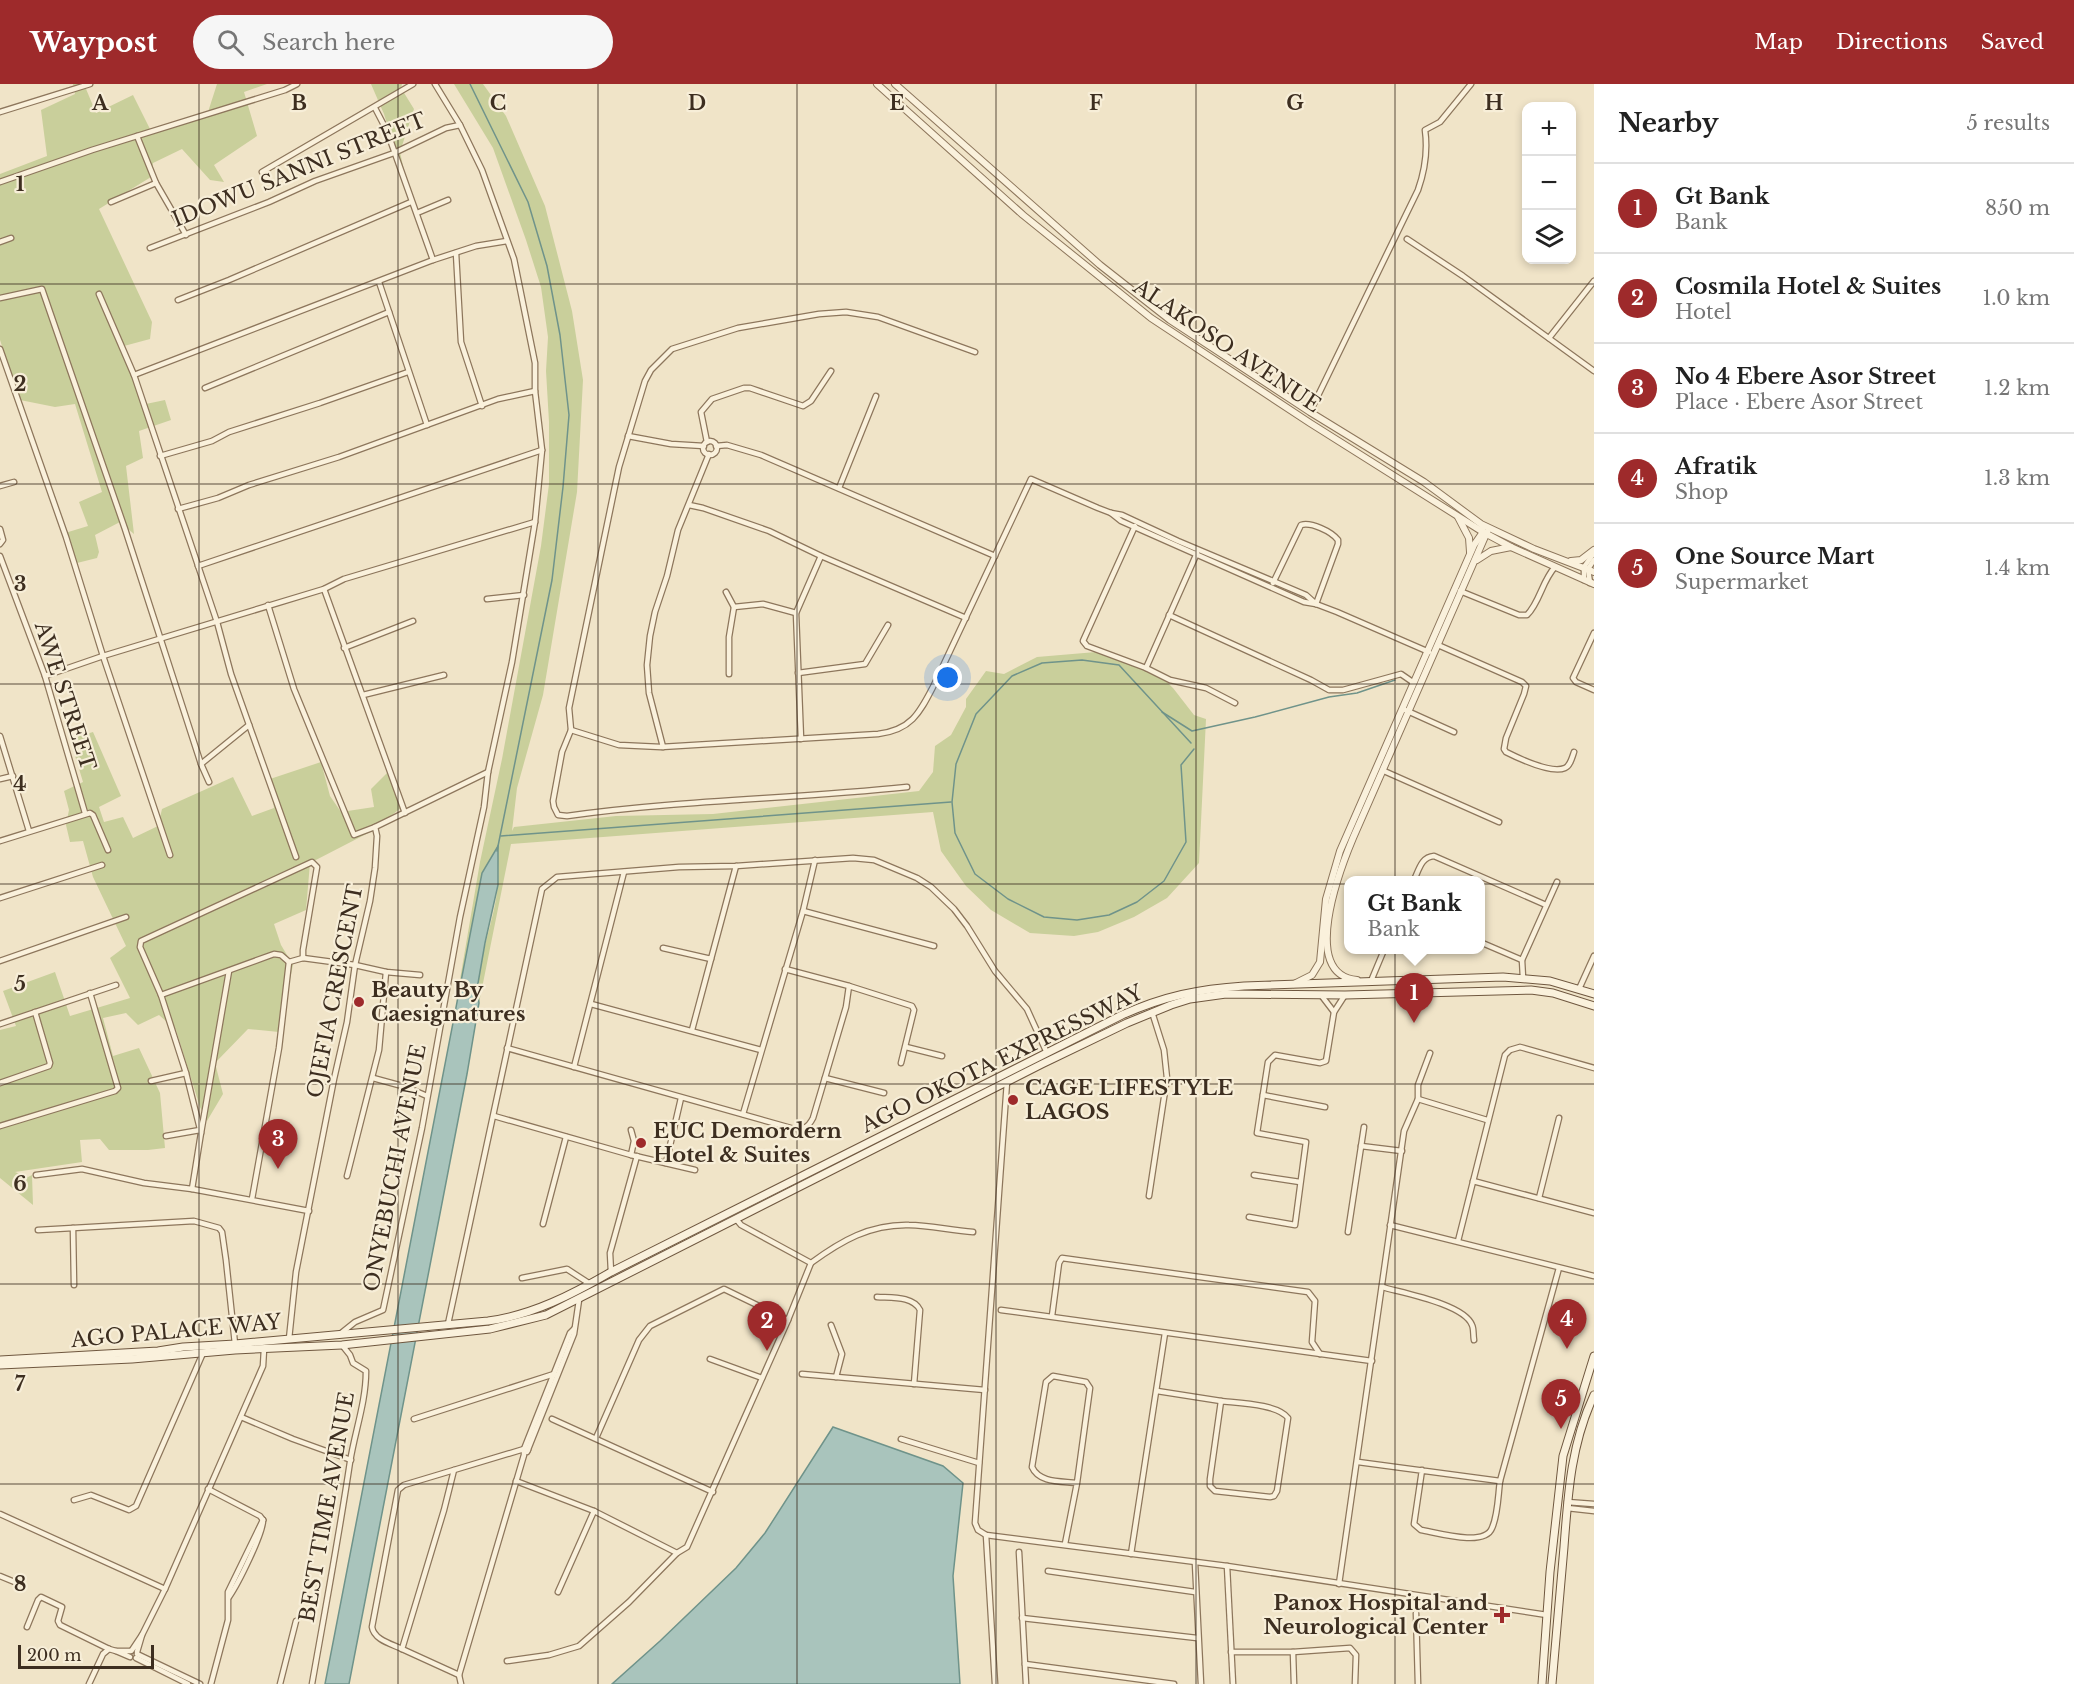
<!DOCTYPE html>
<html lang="en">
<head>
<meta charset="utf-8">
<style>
	:root { --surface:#fff; --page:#f6f6f6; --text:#222; --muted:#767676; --line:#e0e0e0; --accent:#9e2a2b }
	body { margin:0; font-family:"Libre Baskerville",serif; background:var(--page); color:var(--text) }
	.controls { position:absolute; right:18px; top:18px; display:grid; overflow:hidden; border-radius:12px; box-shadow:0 3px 9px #0003 }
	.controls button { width:54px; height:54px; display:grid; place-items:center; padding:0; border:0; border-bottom:2px solid var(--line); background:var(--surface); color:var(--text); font:30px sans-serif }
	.scale { position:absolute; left:18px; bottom:15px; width:136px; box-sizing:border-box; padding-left:6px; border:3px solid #3d2e20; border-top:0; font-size:16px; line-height:21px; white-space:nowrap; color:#3d2e20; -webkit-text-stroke:4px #f7eed8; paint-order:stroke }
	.you { position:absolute; left:948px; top:594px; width:21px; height:21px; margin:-15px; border:4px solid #fff; border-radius:50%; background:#1a73e8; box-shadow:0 0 0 9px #1a73e833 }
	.badge { display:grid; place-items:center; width:39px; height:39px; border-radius:50%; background:var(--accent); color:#fff; font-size:20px; font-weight:700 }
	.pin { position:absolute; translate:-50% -50px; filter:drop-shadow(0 2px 3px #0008) }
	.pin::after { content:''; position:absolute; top:32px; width:21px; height:18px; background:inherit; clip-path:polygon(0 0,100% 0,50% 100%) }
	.popup { position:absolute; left:1344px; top:792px; width:141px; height:78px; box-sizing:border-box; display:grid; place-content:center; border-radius:12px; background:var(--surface); filter:drop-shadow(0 2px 4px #0005); font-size:20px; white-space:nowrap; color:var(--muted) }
	.popup b { font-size:22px; color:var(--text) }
	.popup::after { content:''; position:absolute; left:50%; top:100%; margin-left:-12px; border:12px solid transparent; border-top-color:var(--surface) }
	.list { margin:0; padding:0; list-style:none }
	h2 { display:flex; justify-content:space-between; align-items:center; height:78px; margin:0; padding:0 24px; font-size:26px }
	h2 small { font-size:20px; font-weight:400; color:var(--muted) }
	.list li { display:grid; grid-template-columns:39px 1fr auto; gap:18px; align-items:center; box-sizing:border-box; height:90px; padding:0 24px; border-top:2px solid var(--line) }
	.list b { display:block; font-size:22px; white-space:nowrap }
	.list p { margin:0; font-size:20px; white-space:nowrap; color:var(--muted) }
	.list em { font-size:20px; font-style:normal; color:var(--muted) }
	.icon { flex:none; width:33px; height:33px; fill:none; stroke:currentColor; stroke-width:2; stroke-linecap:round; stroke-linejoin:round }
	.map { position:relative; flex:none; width:1594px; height:1600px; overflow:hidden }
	header { display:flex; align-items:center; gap:36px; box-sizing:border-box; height:84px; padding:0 30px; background:var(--accent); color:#fff }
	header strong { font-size:28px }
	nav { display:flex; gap:33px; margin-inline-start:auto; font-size:21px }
	.search { width:420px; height:54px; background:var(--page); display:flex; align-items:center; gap:15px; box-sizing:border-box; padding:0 21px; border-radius:33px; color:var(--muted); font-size:22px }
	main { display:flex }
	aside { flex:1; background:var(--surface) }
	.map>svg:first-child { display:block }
	.green { fill:#c9cf9b }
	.water { fill:#a9c4bc; stroke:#6f938a; stroke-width:1.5 }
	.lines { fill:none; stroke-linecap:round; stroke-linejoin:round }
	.stream { stroke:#6f938a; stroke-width:1.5 }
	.minor-casing { stroke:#8d765c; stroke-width:7 }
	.tertiary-casing { stroke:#8d765c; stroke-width:8 }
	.secondary-casing { stroke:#6f573f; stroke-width:9 }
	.minor { stroke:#faf1dc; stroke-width:4.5 }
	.tertiary { stroke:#faf1dc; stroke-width:6 }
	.secondary { stroke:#faf1dc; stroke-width:7 }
	.grid { fill:none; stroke:#3d2e20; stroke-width:1.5; stroke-opacity:0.55 }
	.poi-dot { fill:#9e2a2b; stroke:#f7eed8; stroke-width:2 }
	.labels { text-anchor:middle; stroke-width:4.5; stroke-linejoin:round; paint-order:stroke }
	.street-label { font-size:21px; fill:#3d2e20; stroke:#f7eed8 }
	.poi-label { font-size:21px; font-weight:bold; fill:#3d2e20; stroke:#f7eed8; text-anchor:start }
	.grid-label { font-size:20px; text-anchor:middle; font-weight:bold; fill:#3d2e20; stroke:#f7eed8; stroke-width:4.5; stroke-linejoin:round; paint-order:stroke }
</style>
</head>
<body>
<header>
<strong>Waypost</strong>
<div class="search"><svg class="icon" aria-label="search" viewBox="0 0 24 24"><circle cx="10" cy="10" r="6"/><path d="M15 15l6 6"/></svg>Search here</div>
<nav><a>Map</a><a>Directions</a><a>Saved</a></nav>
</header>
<main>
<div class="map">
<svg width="1594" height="1600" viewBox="0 0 1594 1600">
	<rect width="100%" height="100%" fill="#f0e4c8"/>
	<g class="green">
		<path d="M73,0H84L96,29L133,11L150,45L208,28L217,0H267L244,8L257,52L214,81L224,98L210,96L182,65L153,79L151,93L99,125L152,238L150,255L124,262L141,321L165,316L171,336L139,347L143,374L126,382L134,450L120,438L95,451L99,468L97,474L77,479L65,449L88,442L79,418L102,408L75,320L55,323L20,316L0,256V90L47,72L41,26L75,10Z"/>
		<path d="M371,0H402L401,4L414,25L400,68L409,110L384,30Z"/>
		<path d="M454,0H483L506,32L545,122L572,227L583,296L577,408L543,611L517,704L512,747L514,743L616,732L713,730L919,707L933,688L935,662L951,651L966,623V615L986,587L1004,590L1037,573L1096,568L1150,582L1173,604L1194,631L1206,635L1199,779L1167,814L1134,833L1098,848L1074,852L1030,849L991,826L966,802L941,767L933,728L511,760L479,919C475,879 494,841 498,801C499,789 498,775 497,763L456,919L480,778L502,675L541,462L549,400V338L546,287L548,253L541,203L526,156L493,64Z"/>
		<path d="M93,648L121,712L99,723L104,738L123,733L133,754L158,742L162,725L233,693L252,732L274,724L270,695L321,678L330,712L341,728L374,723L371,705L387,689L403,722L374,746L310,779L306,826L274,840L281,861L293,881L279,948L248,945L215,979L223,1010L207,1037L200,1023L176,946L159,931L138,941L126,929L103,934L113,972L139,964L160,1009L165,1064L148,1066H109L100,1055L80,1056L82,1078L15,1088L28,1093L32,1091L33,1121L0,1094V946L16,942L3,907L55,888L70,932L130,914L110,874L126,862L93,793L83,757L70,758L66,741L69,726L64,707L83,698L70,655Z"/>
	</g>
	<g class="water">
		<path d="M498,762V801L485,859L477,905L479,919L467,990L349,1600H325L482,789Z"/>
		<path d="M833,1343L943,1382L963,1399L953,1492L960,1600H612L660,1557L736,1484L765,1449Z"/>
	</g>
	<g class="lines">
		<g class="stream">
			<path d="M470,0L528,118L547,182L560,251L569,331L563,403L552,496L497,767"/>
			<path d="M1162,628L1192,647L1255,633L1329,613L1357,609L1395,596"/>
			<path d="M1191,659L1119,581L1082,576L1042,579L1012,592L976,630L956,680L952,718L955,749L975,790L1008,815L1044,833L1077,836L1109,831L1137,818L1164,797L1186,758L1181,681L1194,665"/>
			<path d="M501,752L951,718"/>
		</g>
		<defs>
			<g id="minor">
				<path d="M375,24L387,47L433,176"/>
				<path d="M0,28L90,0"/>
				<path d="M137,52L156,99L186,151"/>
				<path d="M262,88L413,0"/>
				<path d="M0,98L92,66L285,6L297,0"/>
				<path d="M111,118L156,99"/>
				<path d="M417,129L448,116"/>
				<path d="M1407,155L1463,192L1594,287"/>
				<path d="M0,158L11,154"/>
				<path d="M150,164L269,118L315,97L394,69L446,44L460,41"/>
				<path d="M456,169L461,258L482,322"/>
				<path d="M379,198L427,341"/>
				<path d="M99,210L134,291L217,538L231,590L296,773"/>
				<path d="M0,214L42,205L125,445L201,680"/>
				<path d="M178,216L229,196L411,118"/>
				<path d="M1549,254L1594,197"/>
				<path d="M0,265L66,453L103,572L170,771"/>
				<path d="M134,291L433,176L476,162L507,157"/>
				<path d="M205,304L389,228"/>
				<path d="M1310,328L1418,106C1425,86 1428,67 1425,46L1440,38L1471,0"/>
				<path d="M628,352L671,360L704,362"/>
				<circle cx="710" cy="364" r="7"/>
				<path d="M707,358L701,328L712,315L744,304H750L803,322L811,317L831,287"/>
				<path d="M716,362L727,361L761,371L995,472"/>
				<path d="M160,372L212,357L229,348L320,319L408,288"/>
				<path d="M0,402L14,398"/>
				<path d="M839,404L876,312"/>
				<path d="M689,421L703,424L769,447L821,472L966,534"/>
				<path d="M178,425L218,414L249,401L339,373L498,315L535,307"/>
				<path d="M1111,429L1121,437L1304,518L1316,520L1337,528L1429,568"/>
				<path d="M1135,442L1083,557L1087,562L1146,584"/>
				<path d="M0,445L3,456L0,460"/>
				<path d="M1197,469L1146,584L1170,596L1206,604L1235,619"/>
				<path d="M0,472L45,592L85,729"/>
				<path d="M198,482L542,366"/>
				<path d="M1584,496V483L1594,469"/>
				<path d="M1273,499L1301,441C1311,438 1331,447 1338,456V460L1316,520"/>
				<path d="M1590,499L1588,485L1594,476"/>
				<path d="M324,505L405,729"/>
				<path d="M1460,507L1519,531H1527C1540,518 1542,497 1555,483"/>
				<path d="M726,508L734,523L729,553V590"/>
				<path d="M487,515L524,511"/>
				<path d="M268,521L294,605L354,751L375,743L488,688"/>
				<path d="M734,523L763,520L796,529"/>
				<path d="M1169,531L1311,596L1329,606H1343L1401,590L1414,599"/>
				<path d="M1594,549L1573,594L1576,598L1594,606"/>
				<path d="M1438,561L1522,598L1526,602L1524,610L1506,654L1504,665L1506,668C1518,674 1551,690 1565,684C1570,682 1572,674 1574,668"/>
				<path d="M344,564L413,537"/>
				<path d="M798,589L865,580L888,541"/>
				<path d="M45,592L103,572L324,505L344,495L535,438"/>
				<path d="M363,611L444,591"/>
				<path d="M1403,625L1454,648"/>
				<path d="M571,646L619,661L661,663L878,650C912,646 920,628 934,601L1031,395L1098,424L1111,429L1122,431L1178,457L1306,511L1316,520"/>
				<path d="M0,652L29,747"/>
				<path d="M801,655L796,529L821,472"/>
				<path d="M663,663L649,609L647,581L650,552L655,528L667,492L678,446L709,370"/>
				<path d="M1384,687L1499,738"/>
				<path d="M0,695L13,692"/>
				<path d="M209,698L201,680L249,641"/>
				<path d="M907,703C794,715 680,716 567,732L558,731L554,723L553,717L562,668L571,646L569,624L619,383L645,297L651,286L672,265L738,244L819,230L846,228L878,233L975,268"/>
				<path d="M0,757L90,729L93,731L108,766"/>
				<path d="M1414,796C1419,786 1421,773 1434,772L1546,821"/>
				<path d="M0,814L102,781"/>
				<path d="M803,827L934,862"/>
				<path d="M1480,858L1522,876"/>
				<path d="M663,864L711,875L736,782"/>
				<path d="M0,877L126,833"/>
				<path d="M1523,894L1522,876L1557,798"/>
				<path d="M1371,897L1384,866"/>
				<path d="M849,902L912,922L914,926L901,979"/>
				<path d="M1579,905L1594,872"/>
				<path d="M161,911L274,870L281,871L289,878L303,874L355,881L386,888L420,891"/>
				<path d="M1321,911L1334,928"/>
				<path d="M591,920L761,966"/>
				<path d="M0,940L116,901"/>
				<path d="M692,946L711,875"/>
				<path d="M906,963L942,972"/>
				<path d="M507,964L791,1044C802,1047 808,1044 813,1034L846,923L849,902L785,885"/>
				<path d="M574,983L624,788"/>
				<path d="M373,994L406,1003L427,1012"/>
				<path d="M825,994L884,1009"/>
				<path d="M151,997L186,989"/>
				<path d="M1007,998L975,1439L978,1446L986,1451L1227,1482L1547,1531"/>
				<path d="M0,999L49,982L50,979L35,928"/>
				<path d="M1263,1011L1325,1023"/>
				<path d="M1418,1015L1487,1036"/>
				<path d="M743,1030L803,827L815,776"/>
				<path d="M494,1032L631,1071L695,1086"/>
				<path d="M0,1042L115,1007L118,1004L90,909"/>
				<path d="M631,1046L634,1057L631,1071"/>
				<path d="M201,1049L229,887"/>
				<path d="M166,1052L200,1046"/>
				<path d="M1361,1062L1402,1067"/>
				<path d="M666,1079L681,1014"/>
				<path d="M36,1091L82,1085L144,1099L192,1105L309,1127"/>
				<path d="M1254,1091L1300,1098"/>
				<path d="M347,1092L379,966L386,888"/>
				<path d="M1473,1097L1594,1129"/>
				<path d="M192,1105L201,1049L186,989L161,911L140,863L141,857L312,778L317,783L303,866V874"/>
				<path d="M1149,1112L1167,994L1164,966L1152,928"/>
				<path d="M1539,1114L1559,1034"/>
				<path d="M252,1115L279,964L289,878"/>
				<path d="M1249,1133L1295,1141L1306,1058L1257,1049L1268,978L1275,971L1320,979L1326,977L1334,928L1345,911"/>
				<path d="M736,1135L741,1141L811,1179C841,1157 870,1140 909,1141C930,1141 952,1147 973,1148"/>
				<path d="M543,1140L566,1053"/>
				<path d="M1390,1141L1594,1192"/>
				<path d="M73,1144L194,1137L219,1144L222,1148L226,1176L235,1260"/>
				<path d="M38,1146L73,1144L74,1201"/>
				<path d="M1348,1148L1364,1043"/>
				<path d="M1458,1157L1505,971L1510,966L1520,963L1594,984"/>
				<path d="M611,1188L610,1169L637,1072"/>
				<path d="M522,1194L567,1185L590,1200"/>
				<path d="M1382,1203C1403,1209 1464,1220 1472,1241C1474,1245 1473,1251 1474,1256"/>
				<path d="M877,1213C892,1214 913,1212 920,1226L914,1300"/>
				<path d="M1001,1226L1372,1277"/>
				<path d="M1052,1232L1059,1179L1062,1174L1308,1208L1315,1217L1312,1258L1320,1270"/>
				<path d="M448,1240L542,805L557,793L679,783L736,782L853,774L874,776L917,794L931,803L954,825L967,842L995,887L1027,925L1047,969"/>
				<path d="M831,1241L842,1270L836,1293"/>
				<path d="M340,1250L355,1238L383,1226L422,1044L460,833L484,723L488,688L512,578L535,438L542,366L535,307V279L514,175L482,86L460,41L435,0"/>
				<path d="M289,1255L296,1188L334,995L347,938L355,881L370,817L375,784L377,752L375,743"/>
				<path d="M710,1275L762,1294"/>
				<path d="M802,1290L985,1306"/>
				<path d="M1157,1307L1221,1317"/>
				<path d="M1221,1317C1238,1319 1278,1320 1288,1334L1277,1407L1274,1412L1270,1413L1215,1407L1210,1402V1395Z"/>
				<path d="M241,1333L293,1355L351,1376"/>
				<path d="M414,1335L554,1290"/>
				<path d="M552,1335L713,1408"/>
				<path d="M596,1354L639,1256L650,1242L724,1205L788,1236"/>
				<path d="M901,1355L979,1379"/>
				<path d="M527,1368L574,1250L579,1216"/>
				<path d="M1358,1378L1500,1397C1498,1412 1498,1431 1492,1444C1485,1463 1438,1449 1421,1446L1414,1440L1422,1386"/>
				<path d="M516,1397L594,1427L677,1469"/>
				<path d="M1500,1397L1559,1184"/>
				<path d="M208,1405L260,1432L263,1436"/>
				<path d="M74,1416L91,1411L129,1426L136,1422L203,1269"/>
				<path d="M1567,1418L1594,1420"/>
				<path d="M1567,1424L1594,1427"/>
				<path d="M0,1430L165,1505"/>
				<path d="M986,1451L995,1600"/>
				<path d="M1065,1460L1077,1399L1090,1304L1086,1298L1053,1292L1046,1298L1032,1383C1039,1399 1061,1397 1077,1399"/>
				<path d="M1019,1468L1026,1600"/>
				<path d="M1131,1470L1165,1249"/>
				<path d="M1195,1479L1201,1600"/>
				<path d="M1227,1482L1233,1600"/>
				<path d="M1048,1487L1195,1508"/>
				<path d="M0,1492L17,1499"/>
				<path d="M1339,1500L1404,1047L1418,1015V1001L1430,969"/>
				<path d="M558,1508L594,1427"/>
				<path d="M229,1513C238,1500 263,1450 263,1436"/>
				<path d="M1416,1529L1418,1600"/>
				<path d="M1022,1534L1197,1554"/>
				<path d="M27,1543L38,1516L41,1513L62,1523L58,1537L60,1541L109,1565L116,1567"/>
				<path d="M142,1551L165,1505L263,1282L264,1265"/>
				<path d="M402,1565C392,1560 374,1556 372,1543L398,1406L404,1401L454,1386"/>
				<path d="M132,1566L142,1551L137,1568"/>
				<path d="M1231,1568H1293L1350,1564L1356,1571L1355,1600"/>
				<path d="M1293,1568L1294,1600"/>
				<path d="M137,1570L200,1600"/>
				<path d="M130,1573L116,1567H131"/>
				<path d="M136,1574L188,1600"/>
				<path d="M507,1577L549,1571L579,1562L629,1518L677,1469L687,1463L788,1236L811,1179"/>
				<path d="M1025,1580L1174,1600"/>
				<path d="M459,1591L402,1565L444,1426L454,1386L524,1365L528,1366"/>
				<path d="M89,1600L103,1570L109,1565"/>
				<path d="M211,1600L228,1536V1508L263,1436"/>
				<path d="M280,1600L296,1537"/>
				<path d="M312,1600C325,1526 339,1452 350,1378C355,1347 366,1318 366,1287L353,1279L350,1271L342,1261"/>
				<path d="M461,1600L459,1591L524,1371V1365L570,1249L574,1245"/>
			</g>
			<g id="tertiary">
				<path d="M877,0L1023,131L1151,234L1310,339L1483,448L1511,463L1594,500"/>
				<path d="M895,0L1100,181L1170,236L1310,328L1424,398L1481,440L1534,465L1594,488"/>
				<path d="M1458,433L1469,454L1470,468"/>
				<path d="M1477,476L1491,467L1511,463"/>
				<path d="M1571,477L1581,476L1594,466"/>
				<path d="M1357,896C1299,891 1340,785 1353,754L1487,448"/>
				<path d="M1294,900L1312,891L1320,878L1326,815L1340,767L1474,461L1483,448L1482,444"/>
			</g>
			<g id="secondary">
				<path d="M0,1276L158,1267L183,1263L235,1260L488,1237C533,1231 573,1210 611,1188L1122,931C1164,912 1199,905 1244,902L1503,893L1550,897L1594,910"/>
				<path d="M0,1281L132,1275L235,1266L342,1261L490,1245L546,1231L1042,980L1127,939L1171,921L1190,915L1226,910L1345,911L1531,906L1553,909L1594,922"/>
				<path d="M1542,1600L1550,1488L1563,1372L1594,1272"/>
				<path d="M1552,1600C1556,1554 1560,1508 1564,1463C1568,1410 1571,1360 1594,1311"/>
			</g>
		</defs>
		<use href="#minor" class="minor-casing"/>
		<use href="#tertiary" class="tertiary-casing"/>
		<use href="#secondary" class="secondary-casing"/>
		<use href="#minor" class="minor"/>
		<use href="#tertiary" class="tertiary"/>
		<use href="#secondary" class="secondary"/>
	</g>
	<path class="grid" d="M199,0V1600M398,0V1600M598,0V1600M797,0V1600M996,0V1600M1196,0V1600M1395,0V1600M0,200H1594M0,400H1594M0,600H1594M0,800H1594M0,1000H1594M0,1200H1594M0,1400H1594"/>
	<g class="poi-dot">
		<circle cx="359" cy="918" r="6"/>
		<circle cx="1013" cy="1016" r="6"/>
		<circle cx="641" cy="1059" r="6"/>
		<path d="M1499 1522h6v6h6v6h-6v6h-6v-6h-6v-6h6z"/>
	</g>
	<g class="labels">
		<g class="street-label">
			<text transform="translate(299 86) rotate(-22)" y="7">IDOWU SANNI STREET</text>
			<text transform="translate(1227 262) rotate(34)" y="7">ALAKOSO AVENUE</text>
			<text transform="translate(65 612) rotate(72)" y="7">AWE STREET</text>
			<text transform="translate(335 907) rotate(-79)" y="7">OJEFIA CRESCENT</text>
			<text transform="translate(1002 975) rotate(-26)" y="7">AGO OKOTA EXPRESSWAY</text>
			<text transform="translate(395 1084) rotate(-79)" y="7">ONYEBUCHI AVENUE</text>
			<text transform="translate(176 1247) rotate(-5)" y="7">AGO PALACE WAY</text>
			<text transform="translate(327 1423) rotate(-80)" y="7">BEST TIME AVENUE</text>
		</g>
		<g class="poi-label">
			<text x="371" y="913">Beauty By<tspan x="371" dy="24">Caesignatures</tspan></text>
			<text x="1025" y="1011">CAGE LIFESTYLE<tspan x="1025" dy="24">LAGOS</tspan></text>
			<text x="653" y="1054">EUC Demordern<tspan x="653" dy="24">Hotel &amp; Suites</tspan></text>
			<text x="1488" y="1526" text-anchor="end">Panox Hospital and<tspan x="1488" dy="24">Neurological Center</tspan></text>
		</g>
	</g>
	<g class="grid-label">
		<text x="100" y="26">A</text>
		<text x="299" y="26">B</text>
		<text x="498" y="26">C</text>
		<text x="697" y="26">D</text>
		<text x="897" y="26">E</text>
		<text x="1096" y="26">F</text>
		<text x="1295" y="26">G</text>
		<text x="1494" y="26">H</text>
		<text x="20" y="107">1</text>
		<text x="20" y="307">2</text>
		<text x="20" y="507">3</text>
		<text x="20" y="707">4</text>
		<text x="20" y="907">5</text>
		<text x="20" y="1107">6</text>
		<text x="20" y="1307">7</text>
		<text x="20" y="1507">8</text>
	</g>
</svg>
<div class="controls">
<button>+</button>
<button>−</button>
<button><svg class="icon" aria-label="layers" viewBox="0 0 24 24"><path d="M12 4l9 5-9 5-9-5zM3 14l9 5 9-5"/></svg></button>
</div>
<div class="scale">200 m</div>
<div class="you"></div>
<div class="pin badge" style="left:1414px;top:939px">1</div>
<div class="popup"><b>Gt Bank</b>Bank</div>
<div class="pin badge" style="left:767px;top:1267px">2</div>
<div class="pin badge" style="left:278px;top:1085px">3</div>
<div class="pin badge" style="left:1567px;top:1265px">4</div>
<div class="pin badge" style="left:1561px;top:1345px">5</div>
</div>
<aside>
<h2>Nearby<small>5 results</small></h2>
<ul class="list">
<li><span class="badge">1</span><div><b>Gt Bank</b><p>Bank</p></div><em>850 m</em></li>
<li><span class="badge">2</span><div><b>Cosmila Hotel &amp; Suites</b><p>Hotel</p></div><em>1.0 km</em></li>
<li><span class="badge">3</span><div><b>No 4 Ebere Asor Street</b><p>Place · Ebere Asor Street</p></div><em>1.2 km</em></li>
<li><span class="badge">4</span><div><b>Afratik</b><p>Shop</p></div><em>1.3 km</em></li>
<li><span class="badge">5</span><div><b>One Source Mart</b><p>Supermarket</p></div><em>1.4 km</em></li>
</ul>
</aside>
</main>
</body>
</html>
